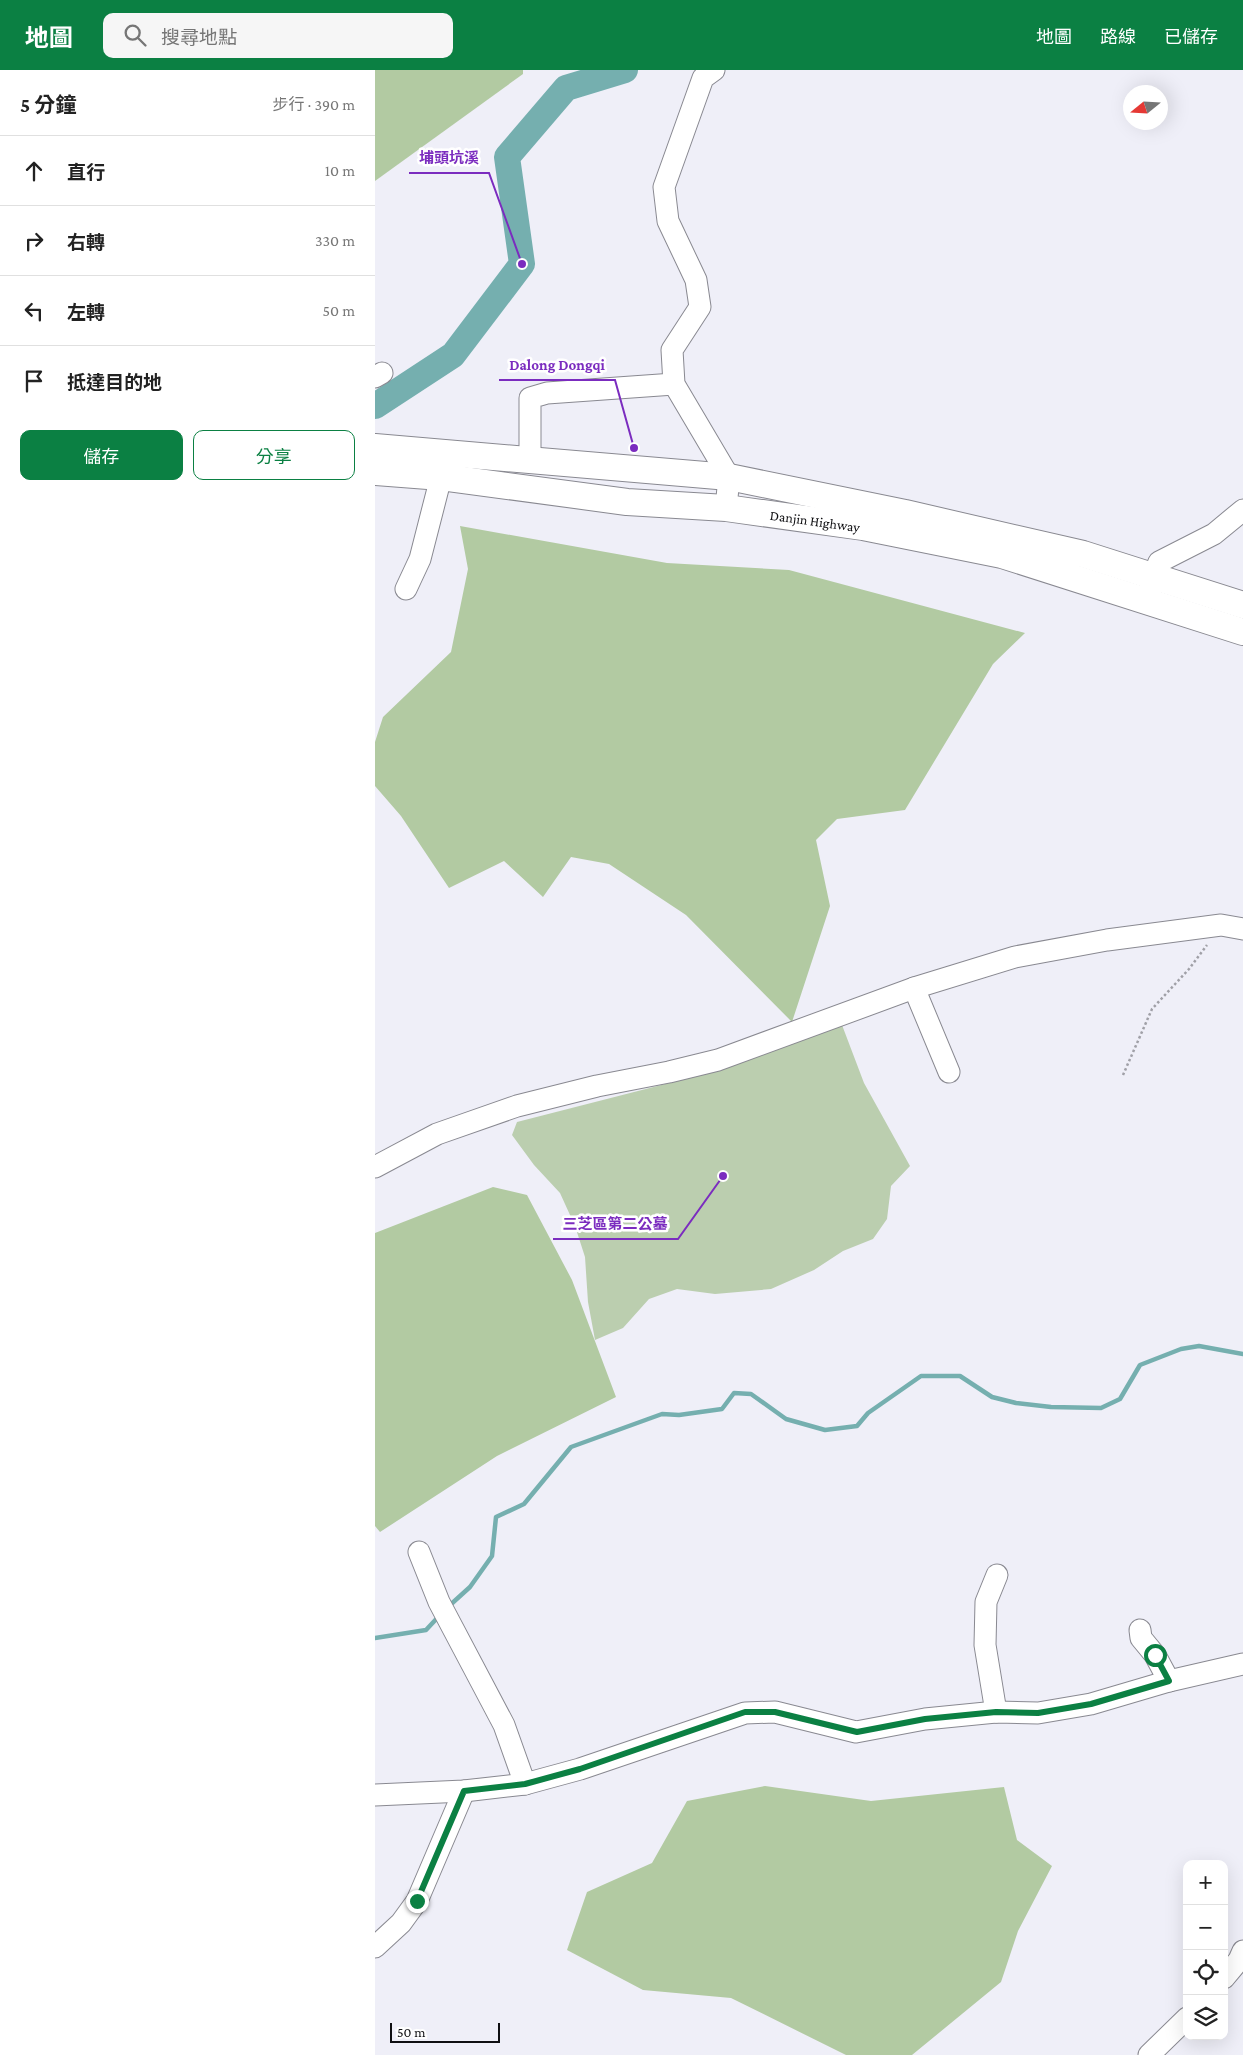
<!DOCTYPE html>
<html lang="zh-TW">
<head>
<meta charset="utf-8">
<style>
	:root { --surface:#fff; --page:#f6f6f6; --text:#222; --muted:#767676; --line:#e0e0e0; --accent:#0b8043 }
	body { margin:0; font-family:"Crimson Pro","Noto Sans TC",serif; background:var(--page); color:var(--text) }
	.controls { position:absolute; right:15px; bottom:15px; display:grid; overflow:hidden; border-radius:10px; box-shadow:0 5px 20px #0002 }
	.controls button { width:45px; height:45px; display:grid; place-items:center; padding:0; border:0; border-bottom:1px solid var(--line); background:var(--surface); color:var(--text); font:25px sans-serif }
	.compass { position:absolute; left:748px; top:15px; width:45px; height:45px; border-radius:50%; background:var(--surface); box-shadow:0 5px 20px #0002; rotate:252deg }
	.scale { position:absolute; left:15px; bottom:12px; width:110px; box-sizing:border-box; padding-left:5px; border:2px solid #0f0f12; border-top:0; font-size:14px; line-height:18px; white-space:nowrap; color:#0f0f12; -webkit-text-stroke:4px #fff; paint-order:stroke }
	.stop { position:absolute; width:15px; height:15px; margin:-11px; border:4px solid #0b8043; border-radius:50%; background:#fff }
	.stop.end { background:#0b8043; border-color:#fff; box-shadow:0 1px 5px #0008 }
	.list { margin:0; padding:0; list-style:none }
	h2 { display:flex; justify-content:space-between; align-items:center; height:65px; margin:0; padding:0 20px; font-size:21px }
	h2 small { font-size:16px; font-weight:400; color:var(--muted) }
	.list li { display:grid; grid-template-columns:32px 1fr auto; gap:15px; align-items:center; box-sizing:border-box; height:70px; padding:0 20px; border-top:1px solid var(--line) }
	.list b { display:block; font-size:19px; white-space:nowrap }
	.list em { font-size:16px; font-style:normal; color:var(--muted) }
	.actions { display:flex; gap:10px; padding:15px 20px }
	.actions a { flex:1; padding:11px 0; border:1px solid var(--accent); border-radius:10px; text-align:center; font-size:18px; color:var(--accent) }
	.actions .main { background:var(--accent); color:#fff }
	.icon { flex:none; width:28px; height:28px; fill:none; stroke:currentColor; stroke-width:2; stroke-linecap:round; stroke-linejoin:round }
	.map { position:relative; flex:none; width:868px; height:1985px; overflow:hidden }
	header { display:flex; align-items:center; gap:30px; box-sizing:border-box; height:70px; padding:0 25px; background:var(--accent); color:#fff }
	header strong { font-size:24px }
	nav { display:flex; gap:28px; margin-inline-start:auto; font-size:18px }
	.search { width:350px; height:45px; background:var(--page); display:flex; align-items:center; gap:12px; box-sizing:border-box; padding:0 18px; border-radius:10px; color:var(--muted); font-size:19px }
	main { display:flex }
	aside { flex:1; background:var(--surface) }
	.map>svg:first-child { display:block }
	.green { fill:#bbceaf }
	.forest { fill:#b2caa2 }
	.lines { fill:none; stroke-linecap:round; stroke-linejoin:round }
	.stream { stroke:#75afaf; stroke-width:4.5 }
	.river { stroke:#75afaf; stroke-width:26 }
	.minor-casing { stroke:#898991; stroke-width:23 }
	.major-casing { stroke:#898991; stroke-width:28 }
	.path { stroke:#a0a0a7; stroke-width:2.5; stroke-dasharray:2.5 2.5; stroke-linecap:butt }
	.minor { stroke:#fff; stroke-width:21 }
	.major { stroke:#fff; stroke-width:26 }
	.route { stroke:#0b8043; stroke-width:6 }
	.labels { text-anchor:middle; stroke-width:5; stroke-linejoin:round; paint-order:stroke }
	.street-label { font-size:14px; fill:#0f0f12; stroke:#fff }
	.leader { fill:none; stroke:#7b2cbf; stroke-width:2 }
	.callout-dot { fill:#7b2cbf; stroke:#fff; stroke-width:2 }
	.callout-label { font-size:15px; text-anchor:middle; font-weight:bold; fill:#7b2cbf; stroke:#fff; stroke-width:5; stroke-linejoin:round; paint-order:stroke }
</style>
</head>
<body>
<header>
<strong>地圖</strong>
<div class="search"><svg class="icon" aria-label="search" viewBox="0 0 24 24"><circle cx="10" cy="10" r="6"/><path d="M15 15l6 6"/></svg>搜尋地點</div>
<nav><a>地圖</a><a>路線</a><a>已儲存</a></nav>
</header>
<main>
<aside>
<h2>5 分鐘<small>步行 · 390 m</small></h2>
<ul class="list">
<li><svg class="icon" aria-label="ahead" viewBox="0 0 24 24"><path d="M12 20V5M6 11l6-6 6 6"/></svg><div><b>直行</b></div><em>10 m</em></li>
<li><svg class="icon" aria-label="right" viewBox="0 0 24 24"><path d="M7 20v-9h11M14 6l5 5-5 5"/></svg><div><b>右轉</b></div><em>330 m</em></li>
<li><svg class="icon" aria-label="left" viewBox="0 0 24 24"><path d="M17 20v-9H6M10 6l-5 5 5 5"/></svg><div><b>左轉</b></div><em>50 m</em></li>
<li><svg class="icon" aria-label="arrive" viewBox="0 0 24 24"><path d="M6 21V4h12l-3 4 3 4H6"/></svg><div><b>抵達目的地</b></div></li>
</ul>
<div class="actions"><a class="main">儲存</a><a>分享</a></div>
</aside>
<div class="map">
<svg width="868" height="1985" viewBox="0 0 868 1985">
	<rect width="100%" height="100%" fill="#efeff8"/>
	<path class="green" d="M467,955L489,1013L535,1096L516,1116L512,1149L498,1169L468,1181L439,1200L396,1219L340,1224L302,1219L274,1229L248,1258L220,1270L213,1232L210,1187L200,1156L185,1123L159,1095L137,1065L142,1052L341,1001Z"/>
	<g class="forest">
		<path d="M0,0H148V4L0,111Z"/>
		<path d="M85,456L292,493L414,500L650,563L618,594L530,740L462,749L441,770L455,836L417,952L311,845L234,794L196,787L168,827L129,791L74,818L26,746L0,716V672L8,647L76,582L93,499Z"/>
		<path d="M118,1117L152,1125L197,1210L241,1327L122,1386L5,1462L0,1456V1163Z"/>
		<path d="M390,1716L496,1731L629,1717L642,1770L677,1796L643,1861L626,1912L537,1985H471L356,1928L268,1920L192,1880L212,1822L277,1793L312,1731Z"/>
	</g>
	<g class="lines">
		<g class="stream">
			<path d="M74,1536L95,1517L117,1486L121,1447L149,1434L196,1377L287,1344L304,1345L347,1339L359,1323L376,1324L411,1349L450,1360L482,1356L493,1343L546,1306H585L617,1327L641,1333L676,1337L726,1338L745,1329L765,1295L806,1279L824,1276L868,1284"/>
			<path d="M0,1568L51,1560L65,1545"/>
		</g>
		<path class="river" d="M0,336L78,285L147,194L132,87L191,18L250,0"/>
		<defs>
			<g id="minor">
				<path d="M339,0L328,8L289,117L293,151L321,210L325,237L297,280L299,314L354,407L351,438"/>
				<path d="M0,307L7,303"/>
				<path d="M155,390V328L172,323L299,314"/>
				<path d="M31,519L45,489L66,407"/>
				<path d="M775,521L778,507L784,492L839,464L868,440"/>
				<path d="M539,918L574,1002"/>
				<path d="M0,1097L62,1064L142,1036L222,1016L294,1002L343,990L539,918L640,887L732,870L846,855L868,859"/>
				<path d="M44,1482L64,1532L129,1655L150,1714"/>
				<path d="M765,1560L766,1568L780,1585L794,1611"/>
				<path d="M621,1642L610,1575L611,1532L622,1505"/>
				<path d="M0,1725L89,1721L150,1714L205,1699L370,1643L400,1642L481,1662L550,1649L621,1642L663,1643L716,1634L794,1611L868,1594"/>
				<path d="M0,1877L26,1853L42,1831L89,1721"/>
				<path d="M849,1908L864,1890L868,1881"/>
				<path d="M774,1985L812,1948"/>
			</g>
			<g id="major">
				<path d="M0,377L354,407L530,443L708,484L868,535"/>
				<path d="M0,402L66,407L252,432L351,438L488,457L627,485L868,562"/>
			</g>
		</defs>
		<use href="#minor" class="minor-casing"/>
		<use href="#major" class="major-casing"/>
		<path class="path" d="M748,1005L777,939L814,899L832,875"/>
		<use href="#minor" class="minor"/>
		<use href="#major" class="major"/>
	</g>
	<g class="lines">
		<path class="route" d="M42,1831L89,1721L150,1714L205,1699L370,1642H400L482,1662L550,1649L621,1642L663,1643L716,1634L794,1611L780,1585"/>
	</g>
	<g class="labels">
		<g class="street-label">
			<text transform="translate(440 451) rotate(8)" y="5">Danjin Highway</text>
		</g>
	</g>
	<path class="leader" d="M147 194L114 103H34M259 378L240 310H124M348 1106L303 1169H178"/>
	<g class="callout-dot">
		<circle cx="147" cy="194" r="5"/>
		<circle cx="259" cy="378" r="5"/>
		<circle cx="348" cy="1106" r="5"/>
	</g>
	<g class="callout-label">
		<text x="74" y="93">埔頭坑溪</text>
		<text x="182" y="300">Dalong Dongqi</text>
		<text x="240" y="1159">三芝區第二公墓</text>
	</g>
</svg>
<div class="controls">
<button>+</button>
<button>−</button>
<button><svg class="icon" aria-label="locate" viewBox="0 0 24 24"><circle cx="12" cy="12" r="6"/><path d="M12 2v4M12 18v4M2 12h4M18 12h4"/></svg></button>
<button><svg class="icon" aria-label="layers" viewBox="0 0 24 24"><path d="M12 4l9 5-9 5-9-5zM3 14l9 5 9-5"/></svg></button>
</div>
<svg class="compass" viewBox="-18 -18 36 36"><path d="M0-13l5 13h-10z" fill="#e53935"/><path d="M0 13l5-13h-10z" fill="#767676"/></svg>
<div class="scale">50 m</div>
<div class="stop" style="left:780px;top:1585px"></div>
<div class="stop end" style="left:42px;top:1831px"></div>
</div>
</main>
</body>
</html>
